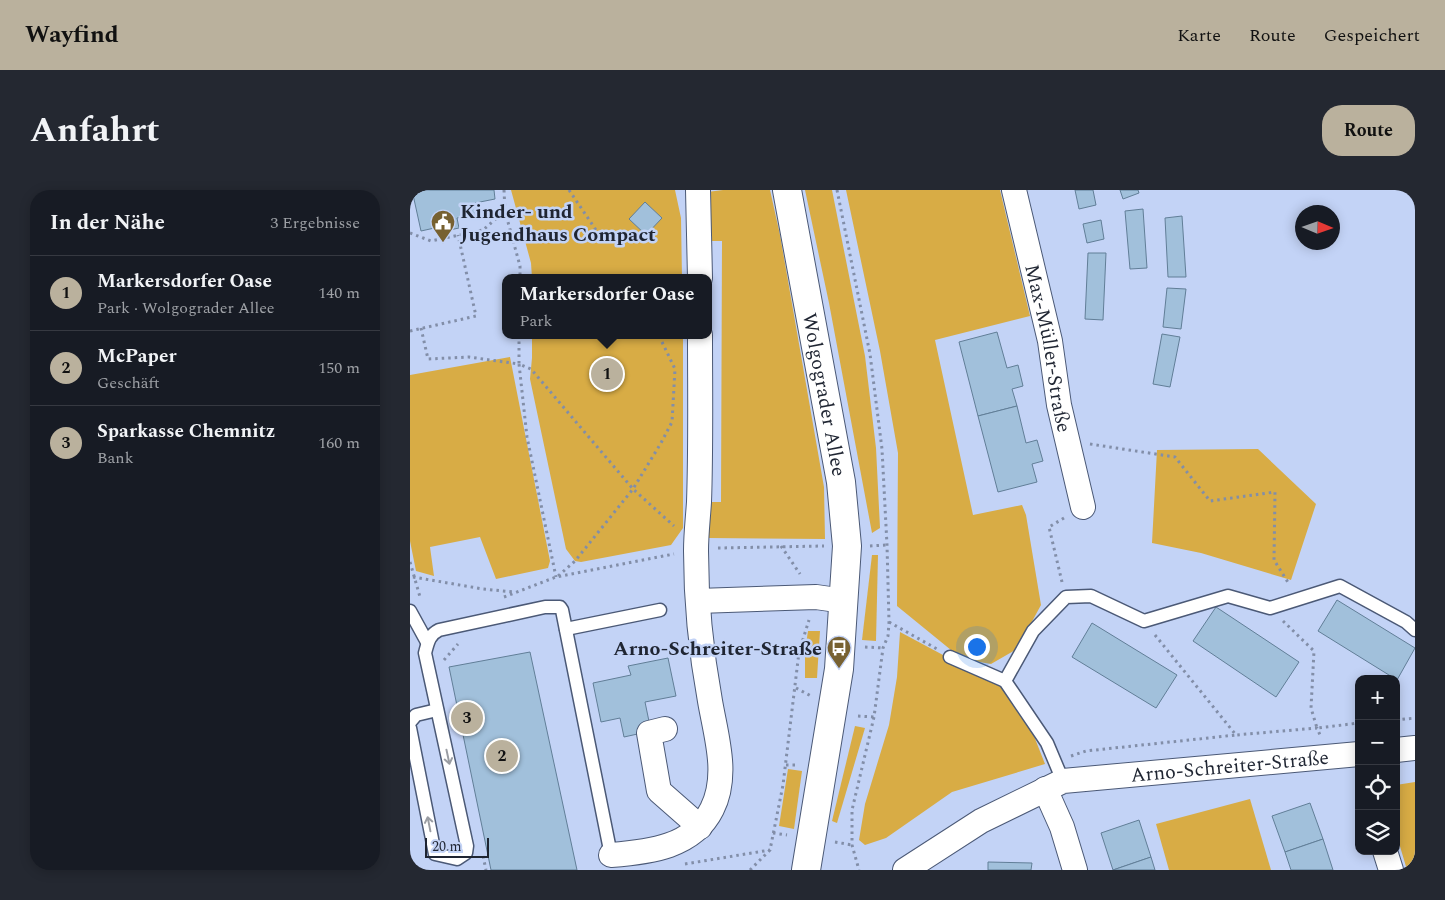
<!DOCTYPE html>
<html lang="de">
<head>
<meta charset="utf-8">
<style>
	:root { --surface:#171b24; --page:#242831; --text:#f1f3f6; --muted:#9ea1a6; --line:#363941; --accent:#bab19d }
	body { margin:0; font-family:Spectral,serif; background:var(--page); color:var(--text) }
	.controls { position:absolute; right:15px; bottom:15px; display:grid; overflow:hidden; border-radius:10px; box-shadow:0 2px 12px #0003 }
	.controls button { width:45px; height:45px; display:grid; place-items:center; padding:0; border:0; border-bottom:1px solid var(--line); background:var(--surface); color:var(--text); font:25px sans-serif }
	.compass { position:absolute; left:885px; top:15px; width:45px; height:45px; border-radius:50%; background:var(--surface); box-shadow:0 2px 12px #0003; rotate:92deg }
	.scale { position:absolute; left:15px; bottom:12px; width:64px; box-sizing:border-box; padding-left:5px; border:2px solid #1f2532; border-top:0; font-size:14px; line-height:18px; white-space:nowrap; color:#1f2532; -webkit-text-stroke:4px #c3d3f6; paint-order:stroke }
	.you { position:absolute; left:566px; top:456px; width:18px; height:18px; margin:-12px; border:4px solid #fff; border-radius:50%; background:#1a73e8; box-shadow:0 0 0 8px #1a73e833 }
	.badge { display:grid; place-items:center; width:32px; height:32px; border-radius:50%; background:var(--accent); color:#111; font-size:16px; font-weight:700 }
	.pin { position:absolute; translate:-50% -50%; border:2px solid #fff; box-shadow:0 1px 5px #0006 }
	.popup { position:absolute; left:92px; top:84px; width:210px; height:65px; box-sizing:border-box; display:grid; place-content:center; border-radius:10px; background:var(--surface); filter:drop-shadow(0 1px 4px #0005); font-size:16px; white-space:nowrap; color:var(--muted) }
	.popup b { font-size:19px; color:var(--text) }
	.popup::after { content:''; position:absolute; left:50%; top:100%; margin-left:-10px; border:10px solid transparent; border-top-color:var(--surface) }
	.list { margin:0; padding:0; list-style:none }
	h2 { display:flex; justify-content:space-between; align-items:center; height:65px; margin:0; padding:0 20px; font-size:21px }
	h2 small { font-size:16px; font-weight:400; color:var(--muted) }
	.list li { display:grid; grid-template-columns:32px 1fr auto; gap:15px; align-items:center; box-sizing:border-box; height:75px; padding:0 20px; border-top:1px solid var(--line) }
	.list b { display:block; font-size:19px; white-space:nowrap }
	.list p { margin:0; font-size:16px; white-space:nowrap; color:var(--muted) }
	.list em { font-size:16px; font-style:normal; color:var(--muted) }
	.icon { flex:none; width:28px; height:28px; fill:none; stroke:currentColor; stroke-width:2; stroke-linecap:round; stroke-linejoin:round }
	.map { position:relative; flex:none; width:1005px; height:680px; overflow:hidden; border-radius:20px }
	header { display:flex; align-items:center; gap:30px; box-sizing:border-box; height:70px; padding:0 25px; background:var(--accent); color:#111 }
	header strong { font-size:24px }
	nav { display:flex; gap:28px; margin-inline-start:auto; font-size:18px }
	.intro { display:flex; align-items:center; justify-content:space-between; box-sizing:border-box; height:120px; padding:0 30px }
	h1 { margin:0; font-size:35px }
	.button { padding:12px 22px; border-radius:20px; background:var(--accent); color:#111; font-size:18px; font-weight:700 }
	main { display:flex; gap:30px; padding:0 30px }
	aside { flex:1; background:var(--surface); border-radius:20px; box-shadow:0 2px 12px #0003 }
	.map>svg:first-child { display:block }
	.green { fill:#d8ac45 }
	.building { fill:#a1c0db; stroke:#617e97 }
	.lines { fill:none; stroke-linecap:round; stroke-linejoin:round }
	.service-casing { stroke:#4b5976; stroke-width:15 }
	.minor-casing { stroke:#4b5976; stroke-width:26 }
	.secondary-casing { stroke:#4b5976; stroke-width:30 }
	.path { stroke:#828ea8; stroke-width:3; stroke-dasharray:2.5 4; stroke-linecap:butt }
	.service { stroke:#fff; stroke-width:12 }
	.minor { stroke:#fff; stroke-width:24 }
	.secondary { stroke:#fff; stroke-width:28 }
	.oneway { stroke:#9a9da3 }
	.labels { text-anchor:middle; stroke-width:5; stroke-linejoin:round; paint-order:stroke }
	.poi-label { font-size:20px; font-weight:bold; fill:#1f2532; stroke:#c3d3f6; text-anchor:start }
	.street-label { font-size:20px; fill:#1f2532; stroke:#c3d3f6 }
</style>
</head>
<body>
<header>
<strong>Wayfind</strong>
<nav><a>Karte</a><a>Route</a><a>Gespeichert</a></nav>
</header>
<div class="intro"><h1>Anfahrt</h1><a class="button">Route</a></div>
<main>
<aside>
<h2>In der Nähe<small>3 Ergebnisse</small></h2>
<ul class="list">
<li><span class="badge">1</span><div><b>Markersdorfer Oase</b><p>Park · Wolgograder Allee</p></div><em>140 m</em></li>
<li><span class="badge">2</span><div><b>McPaper</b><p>Geschäft</p></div><em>150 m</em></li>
<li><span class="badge">3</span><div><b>Sparkasse Chemnitz</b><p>Bank</p></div><em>160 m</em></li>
</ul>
</aside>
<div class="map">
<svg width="1005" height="680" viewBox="0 0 1005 680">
	<rect width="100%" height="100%" fill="#c3d3f6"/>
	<g class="green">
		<path d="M101,0H265L271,28L272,88H122L121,73Z"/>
		<path d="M313,0H360L370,45L414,297L415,349L298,348L300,312H311L312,51H299L297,2Z"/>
		<path d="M395,0H422L455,166L466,258L470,338L462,343L419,113Z"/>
		<path d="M436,0H590L620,126L525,150L563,325L612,315L616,325L631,415L607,459L581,474L552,469L487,416L488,263L470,161Z"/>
		<path d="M122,145H273V338L261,355L171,372L165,371L156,359L120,189L122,168Z"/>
		<path d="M100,167L140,371L138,378L86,389L70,347L20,357L24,386L6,381L0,351V185Z"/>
		<path d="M848,259L906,314L881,390L791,363L742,353L747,260Z"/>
		<path d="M462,365H468L466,451L452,450Z"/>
		<path d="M398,441H410L407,488H395V461Z"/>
		<path d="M490,442L591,496L622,541L635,574L542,602L476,648L455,655L449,650L455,614L479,535L487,487Z"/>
		<path d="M445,536L455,538L427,633L422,631Z"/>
		<path d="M378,579L392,581L384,639L369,636Z"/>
		<path d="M1005,592V680H997L989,653L986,651V595Z"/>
		<path d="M840,609L861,680H759L746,634Z"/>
	</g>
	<g class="building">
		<path d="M2,0H84L85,9L65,13L67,24L47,28L49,38L30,42L29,37L11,41Z"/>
		<path d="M665,0H683L686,15L669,19Z"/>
		<path d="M710,0H728L729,3L713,9Z"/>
		<path d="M235,12L252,28L236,45L219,29Z"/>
		<path d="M733,19L737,78L720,79L715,21Z"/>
		<path d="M772,26L776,87H758L755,28Z"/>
		<path d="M691,30L694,49L677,53L673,34Z"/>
		<path d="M678,63H696L693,130L675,129Z"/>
		<path d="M757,98L776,99L771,139L753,137Z"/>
		<path d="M587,142L597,178L608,175L613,196L602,199L607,216L568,226L549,152Z"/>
		<path d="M752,144L770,147L760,197L743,194Z"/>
		<path d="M607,216L616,253L627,250L633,271L622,274L627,292L588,302L568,226Z"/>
		<path d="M927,410L1005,458L987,490L908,441Z"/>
		<path d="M806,417L889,472L866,507L783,451Z"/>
		<path d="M682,433L767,485L746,518L662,467Z"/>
		<path d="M120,462L167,680H81L39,477Z"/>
		<path d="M258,468L266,506L235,512L241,541L214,547L210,528L191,532L183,493L221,485L218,476Z"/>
		<path d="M900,613L913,649L875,662L862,626Z"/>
		<path d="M729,630L741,667L703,680L691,643Z"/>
		<path d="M913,649L923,680H881L875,662Z"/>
		<path d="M741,667L745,680H703Z"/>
		<path d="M578,672L622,673L621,680H578Z"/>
	</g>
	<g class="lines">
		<defs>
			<g id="service">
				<path d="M0,421L17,452"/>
				<path d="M156,439L250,420"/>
				<path d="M540,467L595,491L637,553L653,591"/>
				<path d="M595,491L623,441L656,407L681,406L734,431L818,406L860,418L930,396L996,432L1005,440"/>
				<path d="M0,532L6,525L27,520"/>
				<path d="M0,538L25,664L47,669L56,663L57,656L15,463C18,452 19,445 29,440L135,417H150L152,420L201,665"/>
			</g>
			<g id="minor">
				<path d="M288,0L290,88"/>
				<path id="s1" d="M604,0L640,151L649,215L673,317"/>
				<path d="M288,411L406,407L434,411"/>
				<path d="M255,539L239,543L249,601L290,637"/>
				<path d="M986,560L1005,558"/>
				<path d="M635,599L652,637L665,680"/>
				<path d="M975,661L981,680"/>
				<path d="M201,665C240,662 283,657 302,619C319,585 306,546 300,511C291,462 286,411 286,361C286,344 288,328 289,312C291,256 290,201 290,145"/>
				<path id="s2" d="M495,680L571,631L653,591L949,564"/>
			</g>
			<g id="secondary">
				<path id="s3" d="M377,0L431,292L437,356L429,479L396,680"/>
			</g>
		</defs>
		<use href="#service" class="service-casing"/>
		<use href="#minor" class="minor-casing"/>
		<use href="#secondary" class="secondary-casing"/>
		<g class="path">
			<path d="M94,0L95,21L110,76V88"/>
			<path d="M159,0L188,43L193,53"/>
			<path d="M427,0L460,164L472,259L477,355L479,432L478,446L473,458L464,527L442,620V655L449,680"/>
			<path d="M0,43L21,51L73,40L95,21"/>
			<path d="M11,138L18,169L59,167L109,174L117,247L146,387"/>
			<path d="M0,141L66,126L48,45"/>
			<path d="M109,145V174L121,179L223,299L165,371L147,387"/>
			<path d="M252,152L265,179L262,232L251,253L223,299L264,336"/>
			<path d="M680,254L765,267L800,311L865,302L864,370L879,394"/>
			<path d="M371,356L390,384"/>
			<path d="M460,356L477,355"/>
			<path d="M308,358L414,356"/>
			<path d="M0,372L10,407"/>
			<path d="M3,387L73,399L104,402"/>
			<path d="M652,392L639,337L654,328"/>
			<path d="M94,407L146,387L264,364"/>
			<path d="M873,431L904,461L901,518L907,538L949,533"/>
			<path d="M479,432L527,459"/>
			<path d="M745,445L826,545L907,538L910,545"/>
			<path d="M455,457L473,458"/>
			<path d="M34,470L48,454"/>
			<path d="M386,498L401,506"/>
			<path d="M448,526L464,527"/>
			<path d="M986,530L1005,528"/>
			<path d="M661,566L676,561L826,545"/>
			<path d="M376,575H389"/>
			<path d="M363,643L377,645"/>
			<path d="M425,652L442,655"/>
			<path d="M73,666L76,680"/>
			<path d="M275,674L360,660"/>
			<path d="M340,680L360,660L373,595L389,462L399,430"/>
		</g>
		<use href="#service" class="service"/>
		<use href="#minor" class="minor"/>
		<use href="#secondary" class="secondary"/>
	</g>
	<defs><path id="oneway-shaft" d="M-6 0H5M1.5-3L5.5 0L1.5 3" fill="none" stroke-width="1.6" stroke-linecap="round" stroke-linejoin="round" transform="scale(1.25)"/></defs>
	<g class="oneway">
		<use href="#oneway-shaft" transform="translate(38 567) rotate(78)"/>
		<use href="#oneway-shaft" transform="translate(19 634) rotate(-101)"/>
	</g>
	<defs>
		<symbol id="civic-pin" viewBox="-11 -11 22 30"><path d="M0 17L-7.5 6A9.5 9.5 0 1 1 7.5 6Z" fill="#776131" stroke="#c3d3f6"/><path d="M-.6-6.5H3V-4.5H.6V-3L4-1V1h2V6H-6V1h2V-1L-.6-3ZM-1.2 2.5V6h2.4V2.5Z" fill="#fff"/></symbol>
		<symbol id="bus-pin" viewBox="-11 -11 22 30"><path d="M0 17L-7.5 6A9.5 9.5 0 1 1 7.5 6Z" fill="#776131" stroke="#c3d3f6"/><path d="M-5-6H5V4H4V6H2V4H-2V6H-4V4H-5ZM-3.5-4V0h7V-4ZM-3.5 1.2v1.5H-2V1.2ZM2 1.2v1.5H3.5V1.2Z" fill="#fff"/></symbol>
	</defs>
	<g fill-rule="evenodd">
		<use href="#civic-pin" x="19" y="18" width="28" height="38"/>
		<use href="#bus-pin" x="415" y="444" width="28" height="38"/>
	</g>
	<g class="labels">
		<g class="poi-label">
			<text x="50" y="28">Kinder- und<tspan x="50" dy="23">Jugendhaus Compact</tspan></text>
			<text x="412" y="465" text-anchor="end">Arno-Schreiter-Straße</text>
		</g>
		<g class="street-label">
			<text dy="7" stroke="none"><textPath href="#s1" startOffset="162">Max-Müller-Straße</textPath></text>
			<text dy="7" stroke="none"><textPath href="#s3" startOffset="208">Wolgograder Allee</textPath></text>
			<text dy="7" stroke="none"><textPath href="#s2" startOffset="349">Arno-Schreiter-Straße</textPath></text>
		</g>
	</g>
</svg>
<div class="controls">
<button>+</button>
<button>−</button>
<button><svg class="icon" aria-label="locate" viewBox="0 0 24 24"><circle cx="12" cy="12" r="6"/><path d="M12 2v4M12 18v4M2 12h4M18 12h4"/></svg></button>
<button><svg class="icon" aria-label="layers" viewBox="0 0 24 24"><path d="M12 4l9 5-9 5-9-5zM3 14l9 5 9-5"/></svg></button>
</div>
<svg class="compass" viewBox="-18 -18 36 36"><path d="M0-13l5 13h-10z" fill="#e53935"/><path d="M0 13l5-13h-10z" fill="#9ea1a6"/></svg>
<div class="scale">20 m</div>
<div class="you"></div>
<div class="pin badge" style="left:197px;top:184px">1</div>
<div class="popup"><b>Markersdorfer Oase</b>Park</div>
<div class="pin badge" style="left:92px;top:566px">2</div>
<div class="pin badge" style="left:57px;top:528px">3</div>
</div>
</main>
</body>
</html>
